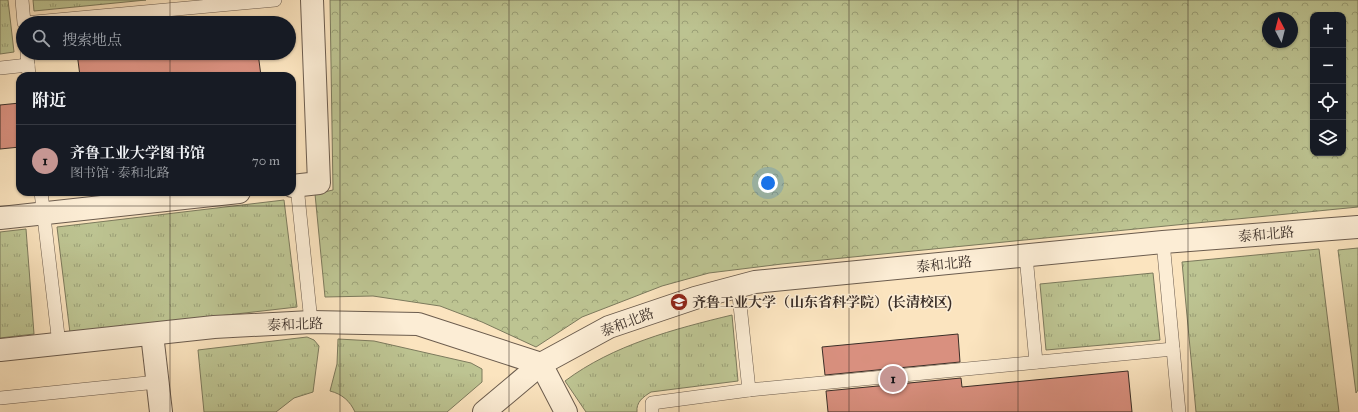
<!DOCTYPE html>
<html lang="zh">
<head>
<meta charset="utf-8">
<style>
	:root { --surface:#171b24; --page:#242831; --text:#f1f3f6; --muted:#9ea1a6; --line:#363941; --accent:#c59692 }
	body { margin:0; font-family:"IM FELL Great Primer","Noto Serif SC",serif; background:var(--page); color:var(--text) }
	.controls { position:absolute; right:12px; top:12px; display:grid; overflow:hidden; border-radius:8px; box-shadow:0 1px 3px #0004 }
	.controls button { width:36px; height:36px; display:grid; place-items:center; padding:0; border:0; border-bottom:1px solid var(--line); background:var(--surface); color:var(--text); font:20px sans-serif }
	.compass { position:absolute; left:1262px; top:12px; width:36px; height:36px; border-radius:50%; background:var(--surface); box-shadow:0 1px 3px #0004; rotate:353deg }
	.you { position:absolute; left:768px; top:183px; width:14px; height:14px; margin:-10px; border:3px solid #fff; border-radius:50%; background:#1a73e8; box-shadow:0 0 0 6px #1a73e833 }
	.badge { display:grid; place-items:center; width:26px; height:26px; border-radius:50%; background:var(--accent); color:#111; font-size:13px; font-weight:700 }
	.pin { position:absolute; translate:-50% -50%; border:2px solid #fff; box-shadow:0 1px 4px #0006 }
	.list { margin:0; padding:0; list-style:none }
	h2 { display:flex; justify-content:space-between; align-items:center; height:52px; margin:0; padding:0 16px; font-size:17px }
	h2 small { font-size:13px; font-weight:400; color:var(--muted) }
	.list li { display:grid; grid-template-columns:26px 1fr auto; gap:12px; align-items:center; box-sizing:border-box; height:72px; padding:0 16px; border-top:1px solid var(--line) }
	.list b { display:block; font-size:15px; white-space:nowrap }
	.list p { margin:0; font-size:13px; white-space:nowrap; color:var(--muted) }
	.list em { font-size:13px; font-style:normal; color:var(--muted) }
	.icon { flex:none; width:22px; height:22px; fill:none; stroke:currentColor; stroke-width:2; stroke-linecap:round; stroke-linejoin:round }
	.map { position:relative; flex:none; width:1358px; height:412px; overflow:hidden }
	.search { position:absolute; background:var(--surface); box-shadow:0 1px 3px #0004; left:16px; top:16px; width:280px; height:44px; display:flex; align-items:center; gap:10px; box-sizing:border-box; padding:0 14px; border-radius:22px; color:var(--muted); font-size:15px }
	.panel { position:absolute; background:var(--surface); box-shadow:0 1px 3px #0004; left:16px; top:72px; width:280px; height:124px; border-radius:12px }
	.map>svg:first-child { display:block }
	.grass { fill:url(#grass-tufts); stroke:#7c7a5d }
	.forest { fill:url(#forest-crowns); stroke:#7c7a5d; fill-rule:evenodd }
	.building { fill:#d9907f; stroke:#3b2f28 }
	.lines { fill:none; stroke-linecap:round; stroke-linejoin:round }
	.service-casing { stroke:#6b5c4e; stroke-width:14 }
	.minor-casing { stroke:#6b5c4e; stroke-width:24 }
	.service { stroke:#fcedd5; stroke-width:13 }
	.minor { stroke:#fcedd5; stroke-width:22 }
	.grid { fill:none; stroke:#3b2f28; stroke-width:1; stroke-opacity:0.55 }
	.labels { text-anchor:middle; stroke-width:3; stroke-linejoin:round; paint-order:stroke }
	.street-label { font-size:14px; fill:#3b2f28; stroke:#fcedd5 }
	.poi-label { font-size:14px; font-weight:bold; fill:#3b2f28; stroke:#fcedd5; text-anchor:start }
</style>
</head>
<body>
<div class="map">
<svg width="1358" height="412" viewBox="0 0 1358 412">
	<defs>
		<pattern id="grass-tufts" width="24" height="20" patternUnits="userSpaceOnUse"><rect width="24" height="20" fill="#bdc492"/><path d="M3 7l-1-3M5 7V3M7 7l1-3M15 17l-1-3M17 17v-4M19 17l1-3" fill="none" stroke="#9ba077"/></pattern>
		<pattern id="forest-crowns" width="20" height="18" patternUnits="userSpaceOnUse"><rect width="20" height="18" fill="#bdc492"/><path d="M2 6a3 3 0 1 1 6 0M12 15a3 3 0 1 1 6 0" fill="none" stroke="#9ba077"/></pattern>
	</defs>
	<rect width="100%" height="100%" fill="#fbe4bf"/>
	<filter id="stains"><feTurbulence type="fractalNoise" baseFrequency=".005" numOctaves="4"/><feColorMatrix values="0 0 0 0 .2 0 0 0 0 .09 0 0 0 0 .02 0 0 0 .5 -.17"/></filter>
	<radialGradient id="worn" r=".72"><stop offset=".6" stop-color="#630" stop-opacity="0"/><stop offset="1" stop-color="#630" stop-opacity=".3"/></radialGradient>
	<g class="grass">
		<path d="M0,0H8L14,52L0,54Z"/>
		<path d="M33,0H146L34,11Z"/>
		<path d="M284,200L297,307L70,333L57,227Z"/>
		<path d="M26,229L34,334L0,338V232Z"/>
		<path d="M1358,248V390L1356,393L1338,250Z"/>
		<path d="M1319,249L1339,412H1196L1182,262Z"/>
		<path d="M1153,273L1160,340L1046,350L1040,284Z"/>
		<path d="M732,315L738,381L651,392C643,397 636,402 637,412H586L565,381C613,345 674,329 732,315Z"/>
		<path d="M307,337L314,340L319,346L313,392L294,398L276,412H204L198,350Z"/>
		<path d="M338,339L374,341L471,363L482,369V382L447,412H355C350,401 342,394 330,391L337,364Z"/>
	</g>
	<path class="forest" d="M330,0H1358V207L782,264L709,273L662,286L582,317L536,347L482,322L440,306L373,296L325,297L315,194L333,190ZM1313,15H1343V153H1313ZM1268,18H1292V42H1268Z"/>
	<g class="building">
		<path d="M77,53H258L261,76H80Z"/>
		<path d="M20,103V147L0,149V105Z"/>
		<path d="M958,334L960,362L825,375L822,347Z"/>
		<path d="M1128,371L1132,412H828L826,391L961,378L962,387Z"/>
	</g>
	<g class="lines">
		<defs>
			<g id="service">
				<path d="M22,0L24,23L275,0"/>
				<path d="M27,53L29,76"/>
				<path d="M0,68L28,65"/>
				<path d="M297,186L311,322"/>
				<path d="M41,192L59,344"/>
				<path d="M1163,242L1179,412"/>
				<path d="M1026,256L1036,362"/>
				<path d="M738,286L749,390"/>
				<path d="M0,398L157,382"/>
				<path d="M652,412V403L749,390L1173,349"/>
			</g>
			<g id="minor">
				<path d="M292,186L319,183L312,0"/>
				<path d="M0,218L239,192"/>
				<path d="M152,334L161,412"/>
				<path d="M0,350L214,327L311,322L418,324L541,364"/>
				<path d="M541,364L566,412"/>
				<path d="M484,412L541,364L609,327L695,298L755,282L1163,242L1358,227"/>
			</g>
		</defs>
		<use href="#service" class="service-casing"/>
		<use href="#minor" class="minor-casing"/>
		<use href="#service" class="service"/>
		<use href="#minor" class="minor"/>
	</g>
	<path class="grid" d="M170,0V23M340,0V412M509,0V412M679,0V412M849,0V412M1018,0V412M1188,0V412M170,53V76M170,192V412M0,206H1358"/>
	<defs>
		<symbol id="university-disc" viewBox="-11 -11 22 22"><circle r="9.5" fill="#8f2418" stroke="#fcedd5"/><path d="M0-5L7-2L0 1L-7-2ZM-4 1L0 2.5L4 1V4Q0 6-4 4Z" fill="#fff"/></symbol>
	</defs>
	<g fill-rule="evenodd">
		<use href="#university-disc" x="669" y="292" width="20" height="20"/>
	</g>
	<g class="labels">
		<g class="street-label">
			<text transform="translate(1266 234) rotate(-5)" y="5">泰和北路</text>
			<text transform="translate(944 264) rotate(-6)" y="5">泰和北路</text>
			<text transform="translate(627 322) rotate(-21)" y="5">泰和北路</text>
			<text transform="translate(295 324) rotate(-2)" y="5">泰和北路</text>
		</g>
		<g class="poi-label">
			<text x="692" y="307">齐鲁工业大学（山东省科学院）(长清校区)</text>
		</g>
	</g>
	<rect width="100%" height="100%" filter="url(#stains)"/>
	<rect width="100%" height="100%" fill="url(#worn)"/>
</svg>
<div class="controls">
<button>+</button>
<button>−</button>
<button><svg class="icon" aria-label="locate" viewBox="0 0 24 24"><circle cx="12" cy="12" r="6"/><path d="M12 2v4M12 18v4M2 12h4M18 12h4"/></svg></button>
<button><svg class="icon" aria-label="layers" viewBox="0 0 24 24"><path d="M12 4l9 5-9 5-9-5zM3 14l9 5 9-5"/></svg></button>
</div>
<svg class="compass" viewBox="-18 -18 36 36"><path d="M0-13l5 13h-10z" fill="#e53935"/><path d="M0 13l5-13h-10z" fill="#9ea1a6"/></svg>
<div class="you"></div>
<div class="pin badge" style="left:893px;top:379px">1</div>
<div class="search"><svg class="icon" aria-label="search" viewBox="0 0 24 24"><circle cx="10" cy="10" r="6"/><path d="M15 15l6 6"/></svg>搜索地点</div>
<section class="panel">
<h2>附近<small></small></h2>
<ul class="list">
<li><span class="badge">1</span><div><b>齐鲁工业大学图书馆</b><p>图书馆 · 泰和北路</p></div><em>70 m</em></li>
</ul>
</section>
</div>
</body>
</html>
